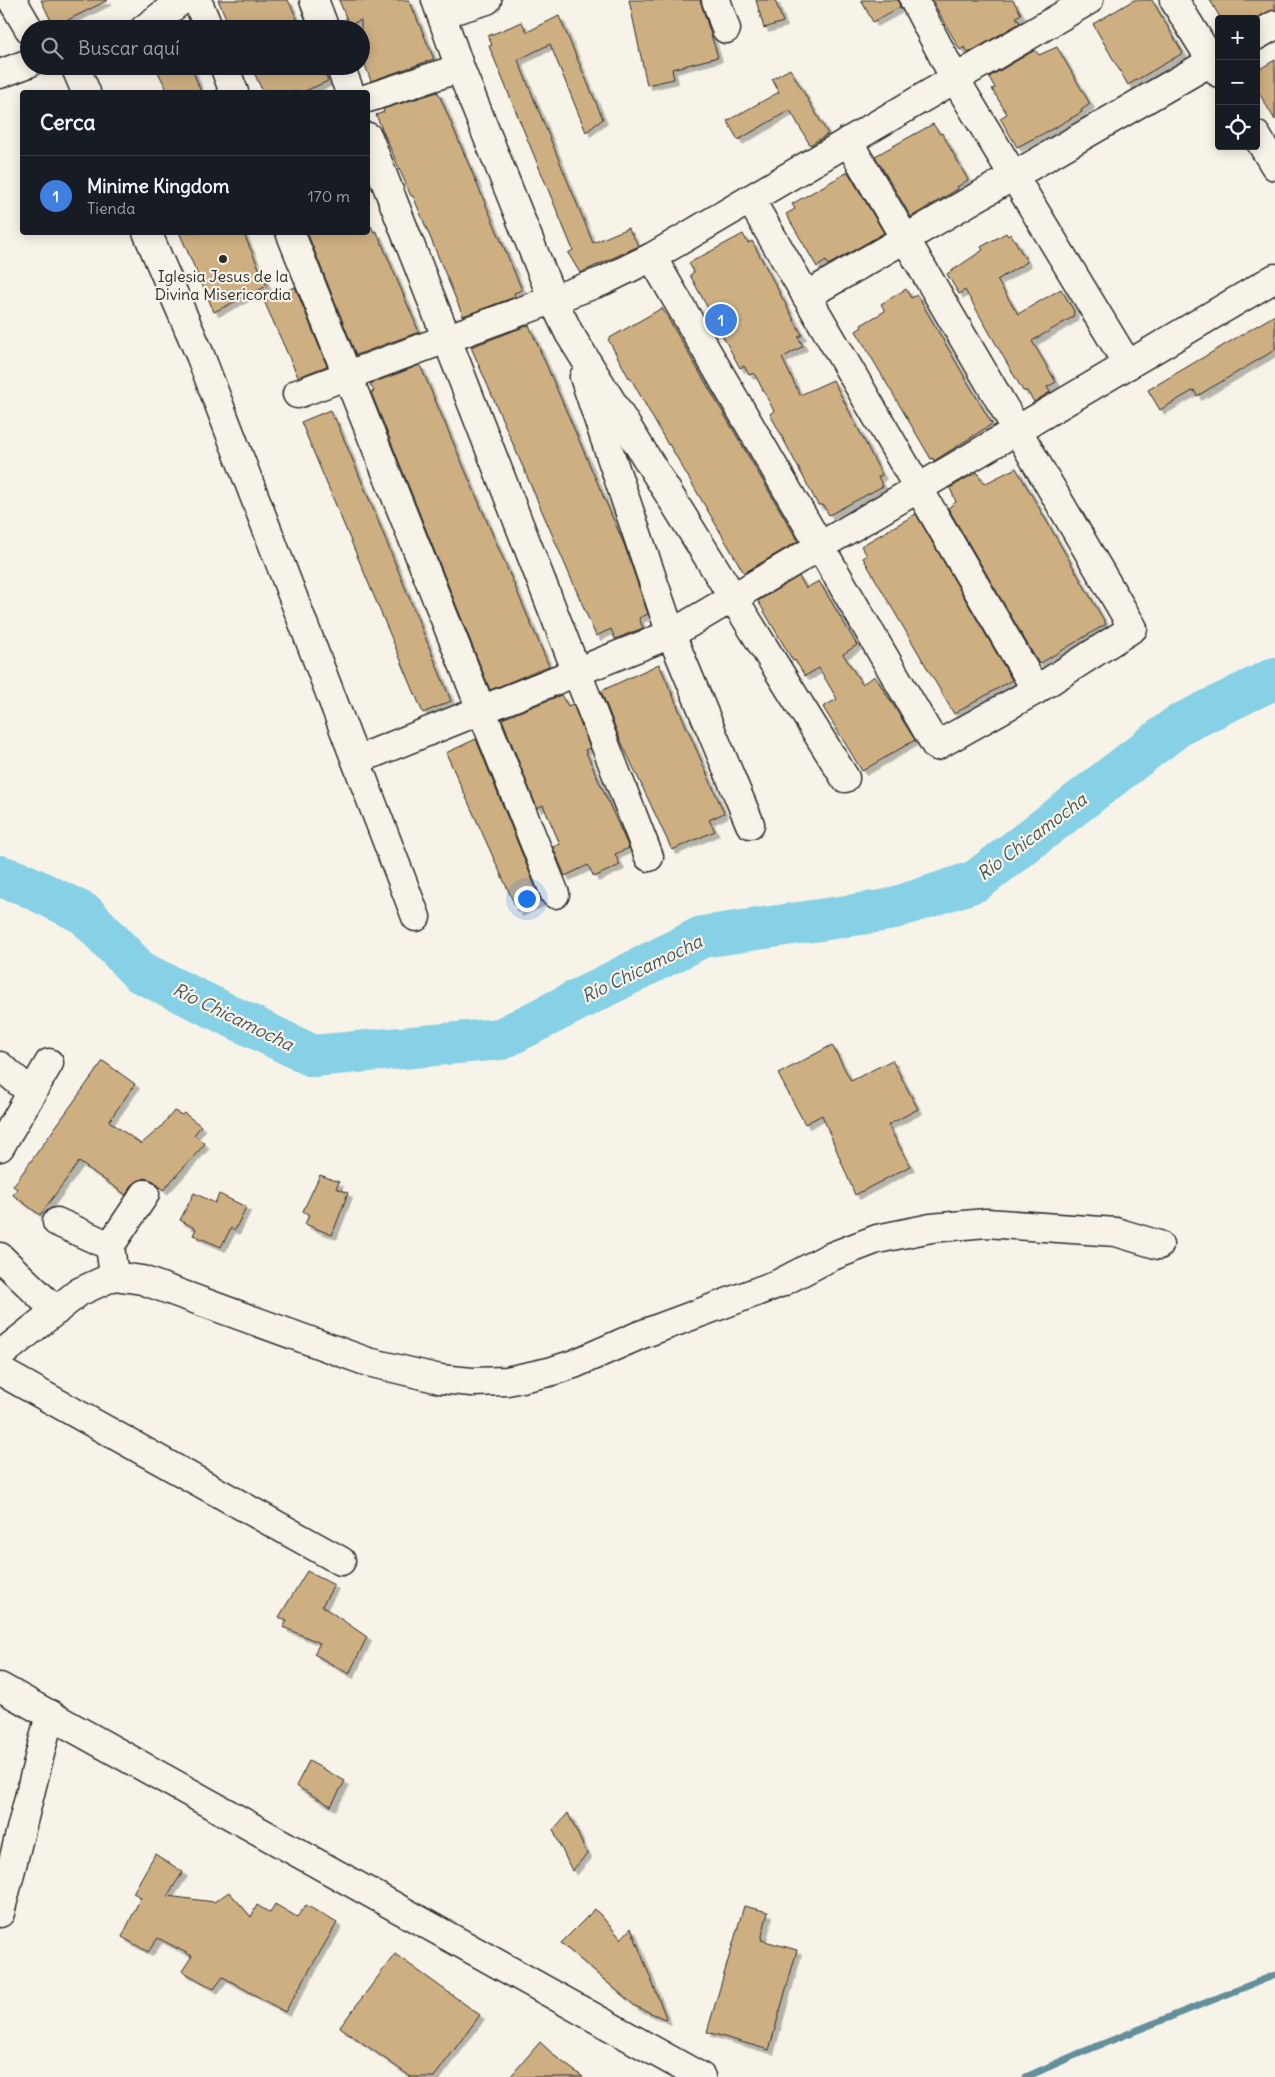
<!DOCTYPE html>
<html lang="es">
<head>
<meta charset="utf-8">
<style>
	:root { --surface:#171b24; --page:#20242c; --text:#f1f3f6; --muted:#9ea1a6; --line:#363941; --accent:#ea580c }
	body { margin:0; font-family:Delius,sans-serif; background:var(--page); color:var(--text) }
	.controls { position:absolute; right:15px; top:15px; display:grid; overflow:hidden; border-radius:5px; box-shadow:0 2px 12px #0003 }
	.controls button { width:45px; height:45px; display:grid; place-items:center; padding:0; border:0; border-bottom:1px solid var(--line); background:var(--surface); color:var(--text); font:25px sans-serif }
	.you { position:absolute; left:526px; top:898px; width:18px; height:18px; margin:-12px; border:4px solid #fff; border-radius:50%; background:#1a73e8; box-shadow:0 0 0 8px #1a73e833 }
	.badge { display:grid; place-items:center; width:32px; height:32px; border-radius:50%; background:var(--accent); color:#fff; font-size:16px; font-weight:700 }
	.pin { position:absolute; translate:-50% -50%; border:2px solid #fff; box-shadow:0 1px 5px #0006 }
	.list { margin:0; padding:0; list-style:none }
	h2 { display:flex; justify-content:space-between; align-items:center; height:65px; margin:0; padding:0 20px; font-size:21px }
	h2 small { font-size:16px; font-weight:400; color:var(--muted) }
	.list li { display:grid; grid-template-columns:32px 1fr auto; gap:15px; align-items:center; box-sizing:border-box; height:80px; padding:0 20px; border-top:1px solid var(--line) }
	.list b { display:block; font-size:19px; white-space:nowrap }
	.list p { margin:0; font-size:16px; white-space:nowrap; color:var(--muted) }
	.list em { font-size:16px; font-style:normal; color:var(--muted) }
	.icon { flex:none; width:28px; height:28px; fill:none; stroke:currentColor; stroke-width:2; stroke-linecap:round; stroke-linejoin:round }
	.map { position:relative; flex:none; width:1275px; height:2077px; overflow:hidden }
	.search { position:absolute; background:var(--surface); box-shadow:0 2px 12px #0003; left:20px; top:20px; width:350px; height:55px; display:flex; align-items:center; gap:12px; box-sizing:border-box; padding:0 18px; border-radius:28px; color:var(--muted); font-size:19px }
	.panel { position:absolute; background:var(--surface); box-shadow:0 2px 12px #0003; left:20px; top:90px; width:350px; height:145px; border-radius:5px }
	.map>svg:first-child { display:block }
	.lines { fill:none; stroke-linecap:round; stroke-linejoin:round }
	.stream { stroke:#628f9b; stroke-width:7 }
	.river { stroke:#86d1e5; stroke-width:42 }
	.building { fill:#ceaf82; stroke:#2b2b2b; filter:url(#shadow) }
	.minor-casing { stroke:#2b2b2b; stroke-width:31 }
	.secondary-casing { stroke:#2b2b2b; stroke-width:31 }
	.minor { stroke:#f7f3e8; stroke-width:28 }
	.secondary { stroke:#f7f3e8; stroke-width:28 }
	.poi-dot { fill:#2b2b2b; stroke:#f7f3e8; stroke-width:2 }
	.labels { text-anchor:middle; stroke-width:4.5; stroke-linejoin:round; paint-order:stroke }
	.poi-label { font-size:16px; fill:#2b2b2b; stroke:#f7f3e8 }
	.water-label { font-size:18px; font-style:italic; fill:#42545a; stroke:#f7f3e8 }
</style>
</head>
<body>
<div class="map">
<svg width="1275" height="2077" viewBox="0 0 1275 2077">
	<defs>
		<filter id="shadow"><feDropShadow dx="4.5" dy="4.5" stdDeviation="0" flood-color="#0004"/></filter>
	</defs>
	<rect width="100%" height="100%" fill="#f7f3e8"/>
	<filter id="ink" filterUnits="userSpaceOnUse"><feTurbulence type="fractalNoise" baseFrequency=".02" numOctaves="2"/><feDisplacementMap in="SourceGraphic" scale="10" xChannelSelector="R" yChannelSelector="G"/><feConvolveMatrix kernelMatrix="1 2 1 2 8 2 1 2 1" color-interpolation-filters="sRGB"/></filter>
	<g filter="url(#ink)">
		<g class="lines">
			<path class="stream" d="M1026,2077L1080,2053L1275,1975"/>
			<path class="river" d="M0,876L24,884L85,914L140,972L313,1056L501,1039L702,937L888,910L976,881L1179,725L1275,678"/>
		</g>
		<g class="building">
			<path d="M41,0H108L54,27Z"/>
			<path d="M218,0H288L302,29H231Z"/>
			<path d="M339,0H409L434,59L371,81L361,54V20L349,25Z"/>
			<path d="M629,0H700L718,57L672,69L674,79L647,85Z"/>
			<path d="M756,0H775L783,22L764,28Z"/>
			<path d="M861,0H898L900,7L873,22Z"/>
			<path d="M932,0H1013L1021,14L1016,17L1020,23L968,53L965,47L960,50Z"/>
			<path d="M1134,0H1152L1183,53L1128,85L1093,24Z"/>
			<path d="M1210,0H1275V9L1255,19H1221Z"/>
			<path d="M559,16L603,119L586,132L550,44L518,60L593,243L628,228L639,246L580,273L568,253L573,250L489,46L492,45L488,36L522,22L527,32Z"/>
			<path d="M1057,47L1090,104L1081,110L1082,112L1052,129L1017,147L1000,118L1007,114L992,89L995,88L989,77L1035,50L1039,55Z"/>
			<path d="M1275,60V120L1256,88V71Z"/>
			<path d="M155,66H191L201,92H168Z"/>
			<path d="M251,66H322L328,81L303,92H263Z"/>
			<path d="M790,69L828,134L810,145L790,110L738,140L727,121L779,92L772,79Z"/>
			<path d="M438,92L522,290L514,293L515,297L463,316L413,196H411L376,115L384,112L383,109Z"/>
			<path d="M933,124L940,134L942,133L968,180L957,187L958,189L911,217L875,156Z"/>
			<path d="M848,172L884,233L828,265L826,261L817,267L786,214L795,209L792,204Z"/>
			<path d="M371,226L374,232H377L419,332L356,355L307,232H368V228Z"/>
			<path d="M179,232H243L267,286L214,312Z"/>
			<path d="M1006,233L1008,236L1011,234L1027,262L997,280L1018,314L1061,289L1074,311L1073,317L1032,341L1056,382L1047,387L1050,392L1034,402L1027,391H1023L965,290L959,294L947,274L983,250L981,247Z"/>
			<path d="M743,234L748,243L752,241L802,335L798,337L803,346L782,358L800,395L833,380L882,475L878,477L883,486L829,515L823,505H818L770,414L774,411L754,373L749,375L744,366L740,368L690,275L694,272L689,263Z"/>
			<path d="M295,287L327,366L298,377L264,301Z"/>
			<path d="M906,289L911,298L917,295L992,424L934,461L933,458L931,459L856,331L862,327L861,325L885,311L881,304Z"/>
			<path d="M662,308L798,541L744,573L669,444L668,445L630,377L629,378L608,339Z"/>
			<path d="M1275,315V350L1197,396L1194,390L1160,410L1148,390Z"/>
			<path d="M529,325L624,544L648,614L639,618L643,628L615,639L611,629L596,636L471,347Z"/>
			<path d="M420,365L549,666L490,690L371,392L374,391L370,384Z"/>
			<path d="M330,410L333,419L335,418L372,506L451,701L423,713L301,422Z"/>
			<path d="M1016,468L1106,624L1039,664L948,508L956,502L950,488L977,472L984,484Z"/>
			<path d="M916,514L1012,680L954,714L863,558L867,555L861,546Z"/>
			<path d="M799,576L806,588L819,581L857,645L843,654L862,684L875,676L915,740L862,771L823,707L837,699L819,668L805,676L795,660L793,661L758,601Z"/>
			<path d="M659,664L724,813L709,820L715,831L672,850L619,737L601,691Z"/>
			<path d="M561,695L568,706L573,704L590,748L585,750L629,848L615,854L620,865L594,877L588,865L565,876L553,847L560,844L543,805L537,808L502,719Z"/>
			<path d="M476,739L541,901L518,912L446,753Z"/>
			<path d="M832,1045L851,1081L892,1060L918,1109L888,1125L910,1166L855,1195L822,1115L805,1124L778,1074Z"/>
			<path d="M103,1061L135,1084L109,1121L141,1144L160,1128L174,1111L182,1115L184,1113L201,1126L194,1135L205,1144L163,1190L154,1181L145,1178L132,1185L126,1195L79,1162L40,1215L13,1195L17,1189L13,1186Z"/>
			<path d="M320,1175L339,1182L336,1188L348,1193L332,1235L305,1224L309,1215L303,1211Z"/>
			<path d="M194,1193L215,1203L219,1194L246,1207L235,1230L231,1228L221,1247L193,1235L196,1229L180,1220Z"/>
			<path d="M307,1571L334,1585L322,1606L367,1637L349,1674L314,1654L320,1643L283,1627L287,1621L279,1617Z"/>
			<path d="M309,1761L345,1781L331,1806L296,1786Z"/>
			<path d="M568,1813L587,1854L572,1871L553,1830Z"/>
			<path d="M155,1854L183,1872L167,1896L214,1902L229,1892L251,1917L257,1905L270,1913L275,1904L297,1917L306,1905L337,1923L285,2012L223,1977L214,1989L182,1971L192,1956L158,1938L148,1952L122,1937L141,1897L133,1893Z"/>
			<path d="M744,1906L768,1912L761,1940L797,1950L769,2050L707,2032Z"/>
			<path d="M595,1909L621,1939L631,1928L667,2020L635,2006L561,1943Z"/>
			<path d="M395,1954L480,2015L434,2077H411L340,2027Z"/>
			<path d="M540,2042L556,2057L583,2077H510Z"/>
		</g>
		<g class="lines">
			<defs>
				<g id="minor">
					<path d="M12,0L29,29"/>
					<path d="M197,0L209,29"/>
					<path d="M314,0L325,29"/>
					<path d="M436,0L460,68L553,300L569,333L845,778"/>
					<path d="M716,0L726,29"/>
					<path d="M914,0L955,79L1128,365"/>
					<path d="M1174,0L1219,73"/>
					<path d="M441,14L487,0"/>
					<path d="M144,29L182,0"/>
					<path d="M1256,36L1275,25"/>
					<path d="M75,66L86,92"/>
					<path d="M224,66L234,92"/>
					<path d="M340,66L350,92"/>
					<path d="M0,74L29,63"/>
					<path d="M368,98L460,68"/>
					<path d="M1256,135L1275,166"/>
					<path d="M368,137L649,857"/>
					<path d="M750,199L1036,690"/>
					<path d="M147,232L200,355L416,917"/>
					<path d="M290,232L555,894"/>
					<path d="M652,257L936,746L1036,690L1133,628L848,141"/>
					<path d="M806,296L1219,57"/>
					<path d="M584,377L671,634L750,824"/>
					<path d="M297,394L603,281L652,257L1089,0"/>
					<path d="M357,760L671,634L1275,278"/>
					<path d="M0,1066L32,1093"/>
					<path d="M0,1147L49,1063"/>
					<path d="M57,1222L110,1246"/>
					<path d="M0,1257L56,1311"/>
					<path d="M114,1276L110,1246L145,1194"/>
					<path d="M0,1355L79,1292L114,1276L142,1280L368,1362L440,1379L472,1382L507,1381L549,1372L574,1364L640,1335L780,1283L830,1257L877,1239L931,1228L986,1223L1116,1232L1159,1245"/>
					<path d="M0,1371L341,1561"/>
					<path d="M0,1913L50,1714"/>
				</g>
				<path id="secondary" d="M0,1687L701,2077"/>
			</defs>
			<use href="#minor" class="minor-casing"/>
			<use href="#secondary" class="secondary-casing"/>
			<use href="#minor" class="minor"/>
			<use href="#secondary" class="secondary"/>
		</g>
	</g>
	<circle class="poi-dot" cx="223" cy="259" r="5"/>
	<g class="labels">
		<g class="poi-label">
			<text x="223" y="282">Iglesia Jesus de la<tspan x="223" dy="18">Divina Misericordia</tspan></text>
		</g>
		<g class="water-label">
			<text transform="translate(1032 837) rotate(-37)" y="6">Río Chicamocha</text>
			<text transform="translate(642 969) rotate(-26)" y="6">Río Chicamocha</text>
			<text transform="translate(233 1017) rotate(26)" y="6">Río Chicamocha</text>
		</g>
	</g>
</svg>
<div class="controls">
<button>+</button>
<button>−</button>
<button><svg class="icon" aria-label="locate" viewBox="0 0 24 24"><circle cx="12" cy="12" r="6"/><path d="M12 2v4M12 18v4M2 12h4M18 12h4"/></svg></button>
</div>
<div class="you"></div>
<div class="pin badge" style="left:721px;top:320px;background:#3f7fe0">1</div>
<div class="search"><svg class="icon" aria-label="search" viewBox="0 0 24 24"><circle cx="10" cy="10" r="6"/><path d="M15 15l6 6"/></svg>Buscar aquí</div>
<section class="panel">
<h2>Cerca<small></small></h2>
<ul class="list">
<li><span class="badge" style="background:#3f7fe0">1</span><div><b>Minime Kingdom</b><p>Tienda</p></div><em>170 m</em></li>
</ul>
</section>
</div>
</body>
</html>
